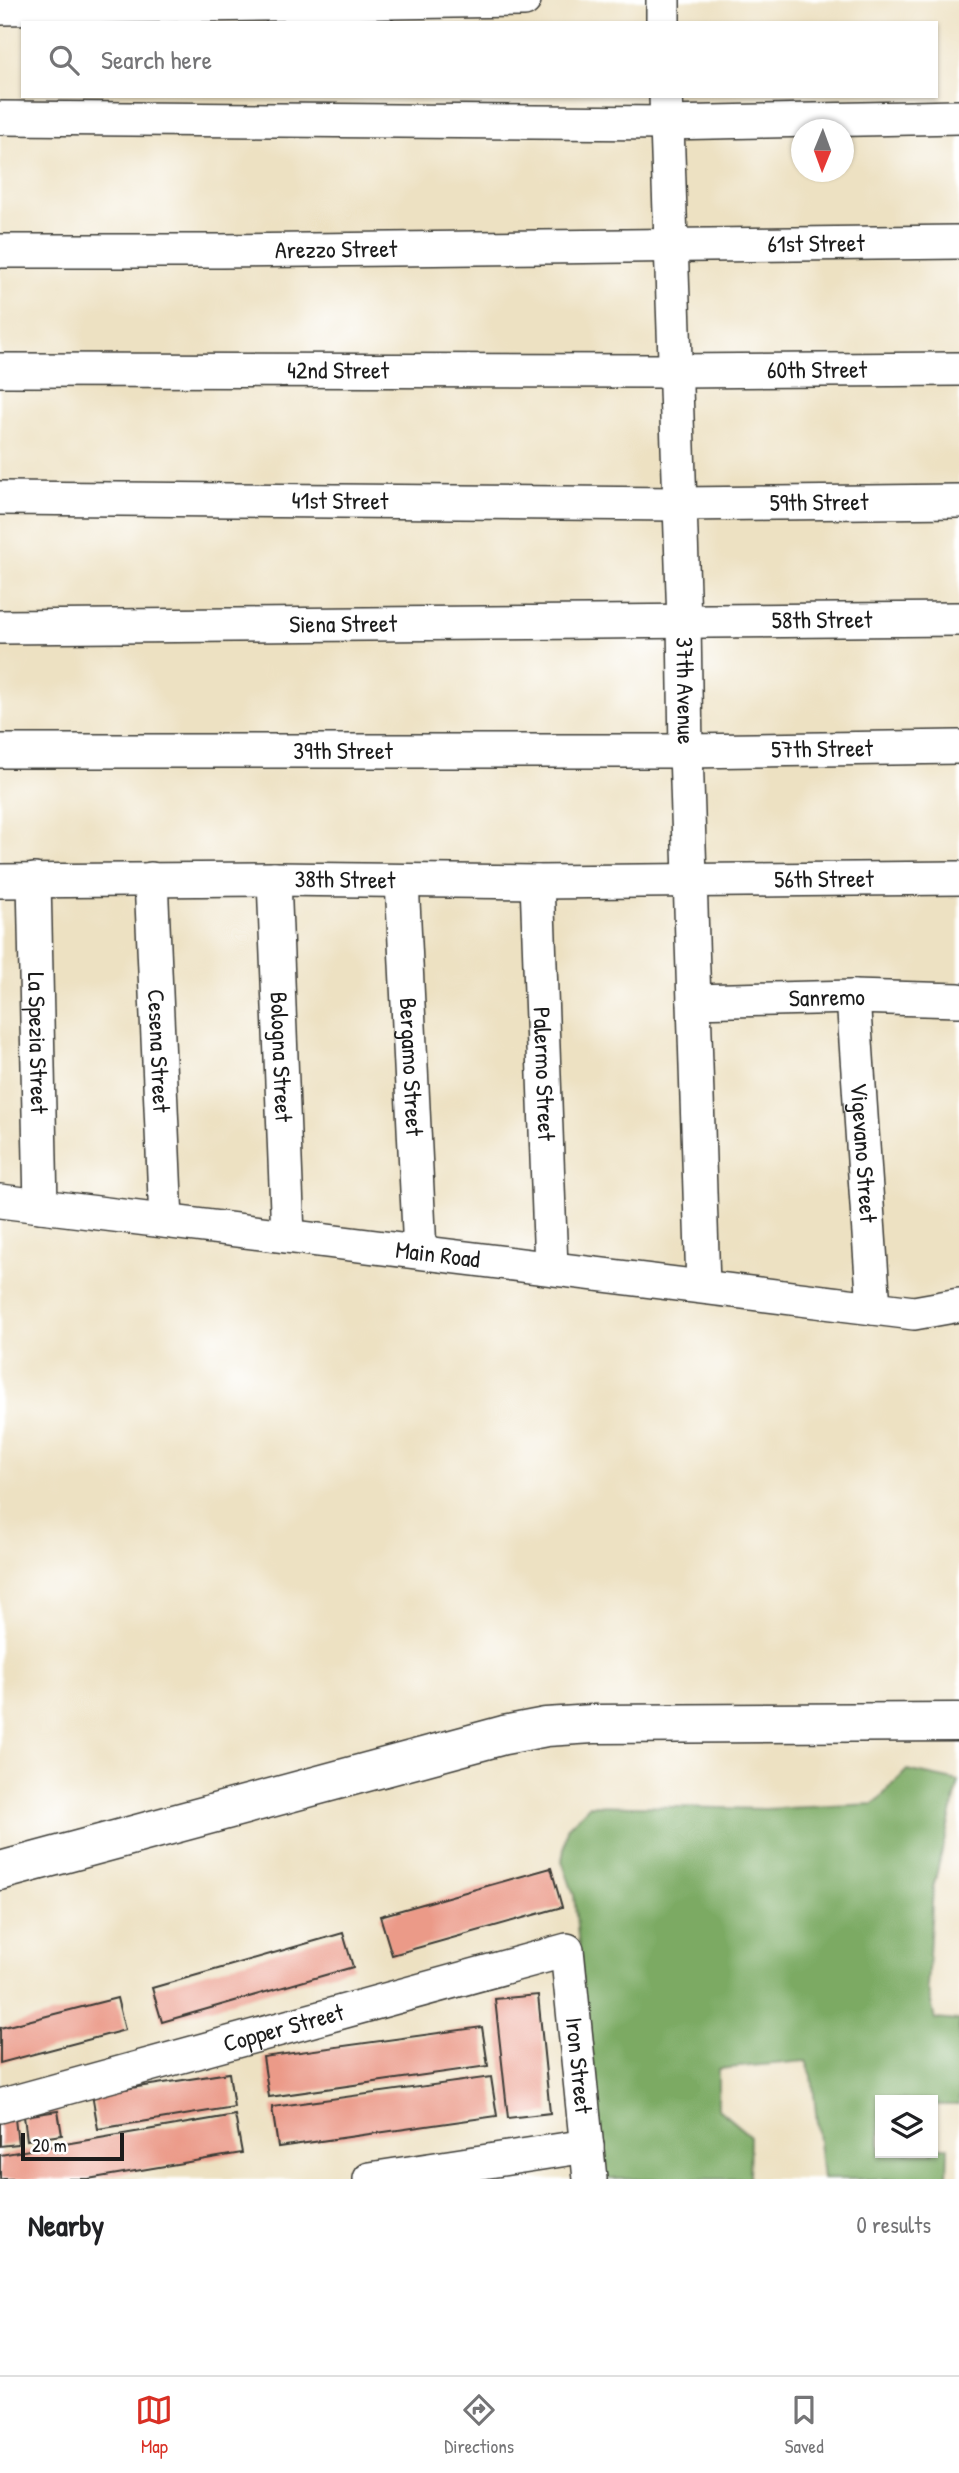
<!DOCTYPE html>
<html lang="en">
<head>
<meta charset="utf-8">
<style>
	:root { --surface:#fff; --page:#f2f2f2; --text:#202124; --muted:#757577; --line:#e0e0e0; --accent:#d93025 }
	body { margin:0; font-family:"Patrick Hand",sans-serif; background:var(--page); color:var(--text) }
	.controls { position:absolute; right:21px; bottom:21px; display:grid; overflow:hidden; border-radius:0px; box-shadow:0 2px 5px #0004 }
	.controls button { width:63px; height:63px; display:grid; place-items:center; padding:0; border:0; border-bottom:2px solid var(--line); background:var(--surface); color:var(--text); font:35px sans-serif }
	.compass { position:absolute; left:791px; top:119px; width:63px; height:63px; border-radius:50%; background:var(--surface); box-shadow:0 2px 5px #0004; rotate:181deg }
	.scale { position:absolute; left:21px; bottom:18px; width:103px; box-sizing:border-box; padding-left:7px; border:4px solid #1c1c1c; border-top:0; font-size:19px; line-height:24px; white-space:nowrap; color:#1c1c1c; -webkit-text-stroke:5px #fff; paint-order:stroke }
	.list { margin:0; padding:0; list-style:none }
	h2 { display:flex; justify-content:space-between; align-items:center; height:91px; margin:0; padding:0 28px; font-size:30px }
	h2 small { font-size:23px; font-weight:400; color:var(--muted) }
	.icon { flex:none; width:38px; height:38px; fill:none; stroke:currentColor; stroke-width:2; stroke-linecap:round; stroke-linejoin:round }
	.map { position:relative; flex:none; width:959px; height:2179px; overflow:hidden }
	.search { position:absolute; background:var(--surface); box-shadow:0 2px 5px #0004; left:21px; right:21px; top:21px; height:77px; display:flex; align-items:center; gap:18px; box-sizing:border-box; padding:0 24px; border-radius:0px; color:var(--muted); font-size:26px }
	.sheet { height:196px; background:var(--surface) }
	nav { display:flex; justify-content:space-around; align-items:center; box-sizing:border-box; height:98px; border-top:2px solid var(--line); background:var(--surface); font-size:19px; color:var(--muted) }
	nav a { display:grid; justify-items:center; gap:4px }
	nav .on { color:var(--accent) }
	.map>svg:first-child { display:block }
	.forest { fill:#7caa63; stroke:#4c6340; stroke-width:2 }
	.building { fill:#eb9a88 }
	.lines { fill:none; stroke-linecap:round; stroke-linejoin:round }
	.minor-casing { stroke:#3b3a35; stroke-width:36 }
	.tertiary-casing { stroke:#3b3a35; stroke-width:41 }
	.minor { stroke:#fff; stroke-width:33 }
	.tertiary { stroke:#fff; stroke-width:38 }
	.labels { text-anchor:middle; stroke-width:5; stroke-linejoin:round; paint-order:stroke }
	.street-label { font-size:24px; fill:#1c1c1c; stroke:#fff }
</style>
</head>
<body>
<div class="map">
<svg width="959" height="2179" viewBox="0 0 959 2179">
	<rect width="100%" height="100%" fill="#fff"/>
	<filter id="ink" filterUnits="userSpaceOnUse"><feTurbulence type="fractalNoise" baseFrequency=".0143" numOctaves="2"/><feDisplacementMap in="SourceGraphic" scale="14" xChannelSelector="R" yChannelSelector="G"/><feConvolveMatrix kernelMatrix="1 2 1 2 8 2 1 2 1" color-interpolation-filters="sRGB"/></filter>
	<filter id="wash" filterUnits="userSpaceOnUse"><feTurbulence type="fractalNoise" baseFrequency=".00686" numOctaves="4" result="noise"/><feDisplacementMap in="SourceGraphic" scale="28" xChannelSelector="R" yChannelSelector="G"/><feGaussianBlur stdDeviation="1.57" result="paint"/><feColorMatrix in="noise" values="0 0 0 0 0 0 0 0 0 0 0 0 0 0 0 0 0 1.4 0 .05"/><feComposite in="paint" operator="in"/></filter>
	<g filter="url(#wash)">
		<rect width="100%" height="100%" fill="#ede1c2"/>
		<path class="forest" d="M907,1770L959,1781L933,1888L927,1987L935,2019L959,2021V2105H933V2100H880V2153H933V2147H948L947,2179H823L812,2076L806,2061L718,2069V2109L750,2136L749,2179H601L574,1895L562,1861L567,1828L590,1805L765,1809L874,1804Z"/>
		<g id="blocks">
			<g class="building">
				<path d="M551,1868L562,1907L392,1955L380,1916Z"/>
				<path d="M343,1933L353,1967L162,2022L152,1988Z"/>
				<path d="M538,1995L550,2113L508,2118L495,1999Z"/>
				<path d="M117,1998L125,2030L0,2063V2028Z"/>
				<path d="M482,2027L488,2066L269,2097L263,2057Z"/>
				<path d="M229,2073L234,2107L98,2129L92,2094Z"/>
				<path d="M491,2077L497,2116L278,2147L272,2107Z"/>
				<path d="M58,2111L62,2135L27,2140L24,2116Z"/>
				<path d="M235,2115L242,2153L88,2179H0V2155Z"/>
				<path d="M15,2119L18,2144L0,2146V2121Z"/>
			</g>
		</g>
	</g>
	<g filter="url(#ink)">
		<use href="#blocks" fill-opacity="0" stroke="#3b3a35" stroke-width="2"/>
		<g class="lines">
			<defs>
				<g id="minor">
					<path d="M663,0V23"/>
					<path d="M0,8L524,0"/>
					<path id="s1" d="M666,96L684,622L686,751L703,1286"/>
					<path d="M0,118L666,123L959,117"/>
					<path id="s2" d="M0,251H221L959,242"/>
					<path id="s3" d="M0,370L674,371L959,369"/>
					<path id="s4" d="M0,498L679,504L959,501"/>
					<path id="s5" d="M0,627L959,619"/>
					<path id="s6" d="M0,751H686L959,747"/>
					<path id="s7" d="M151,879L166,1221"/>
					<path id="s8" d="M274,879L288,1236"/>
					<path id="s9" d="M34,880L41,1206"/>
					<path id="s10" d="M0,881L274,879L537,882L959,878"/>
					<path id="s11" d="M402,881L420,1252"/>
					<path id="s12" d="M537,882L551,1268"/>
					<path id="s13" d="M853,997L874,1308"/>
					<path id="s14" d="M694,1001L853,997L959,1000"/>
					<path id="s15" d="M0,1201L914,1313L959,1305"/>
					<path id="s16" d="M0,2106L567,1950L590,2179"/>
					<path d="M370,2179L587,2146"/>
				</g>
				<path id="tertiary" d="M0,1871L504,1735L546,1727L593,1724L959,1722"/>
			</defs>
			<use href="#minor" class="minor-casing"/>
			<use href="#tertiary" class="tertiary-casing"/>
			<use href="#minor" class="minor"/>
			<use href="#tertiary" class="tertiary"/>
		</g>
	</g>
	<g class="labels">
		<g class="street-label">
			<text dy="8" stroke="none"><textPath href="#s2" startOffset="816">61st Street</textPath></text>
			<text dy="8" stroke="none"><textPath href="#s2" startOffset="336">Arezzo Street</textPath></text>
			<text dy="8" stroke="none"><textPath href="#s3" startOffset="817">60th Street</textPath></text>
			<text dy="8" stroke="none"><textPath href="#s3" startOffset="338">42nd Street</textPath></text>
			<text dy="8" stroke="none"><textPath href="#s4" startOffset="340">41st Street</textPath></text>
			<text dy="8" stroke="none"><textPath href="#s4" startOffset="819">59th Street</textPath></text>
			<text dy="8" stroke="none"><textPath href="#s5" startOffset="822">58th Street</textPath></text>
			<text dy="8" stroke="none"><textPath href="#s5" startOffset="343">Siena Street</textPath></text>
			<text dy="8" stroke="none"><textPath href="#s1" startOffset="595">37th Avenue</textPath></text>
			<text dy="8" stroke="none"><textPath href="#s6" startOffset="822">57th Street</textPath></text>
			<text dy="8" stroke="none"><textPath href="#s6" startOffset="343">39th Street</textPath></text>
			<text dy="8" stroke="none"><textPath href="#s10" startOffset="345">38th Street</textPath></text>
			<text dy="8" stroke="none"><textPath href="#s10" startOffset="824">56th Street</textPath></text>
			<text dy="8" stroke="none"><textPath href="#s14" startOffset="133">Sanremo</textPath></text>
			<text dy="8" stroke="none"><textPath href="#s9" startOffset="163">La Spezia Street</textPath></text>
			<text dy="8" stroke="none"><textPath href="#s7" startOffset="172">Cesena Street</textPath></text>
			<text dy="8" stroke="none"><textPath href="#s8" startOffset="178">Bologna Street</textPath></text>
			<text dy="8" stroke="none"><textPath href="#s11" startOffset="186">Bergamo Street</textPath></text>
			<text dy="8" stroke="none"><textPath href="#s12" startOffset="192">Palermo Street</textPath></text>
			<text dy="8" stroke="none"><textPath href="#s13" startOffset="156">Vigevano Street</textPath></text>
			<text dy="8" stroke="none"><textPath href="#s15" startOffset="441">Main Road</textPath></text>
			<text dy="8" stroke="none"><textPath href="#s16" startOffset="294">Copper Street</textPath></text>
			<text dy="8" stroke="none"><textPath href="#s16" startOffset="704">Iron Street</textPath></text>
		</g>
	</g>
</svg>
<div class="controls">
<button><svg class="icon" aria-label="layers" viewBox="0 0 24 24"><path d="M12 4l9 5-9 5-9-5zM3 14l9 5 9-5"/></svg></button>
</div>
<svg class="compass" viewBox="-18 -18 36 36"><path d="M0-13l5 13h-10z" fill="#e53935"/><path d="M0 13l5-13h-10z" fill="#757577"/></svg>
<div class="scale">20 m</div>
<div class="search"><svg class="icon" aria-label="search" viewBox="0 0 24 24"><circle cx="10" cy="10" r="6"/><path d="M15 15l6 6"/></svg>Search here</div>
</div>
<section class="sheet">
<h2>Nearby<small>0 results</small></h2>
<ul class="list">
</ul>
</section>
<nav>
<a class="on"><svg class="icon" aria-label="map" viewBox="0 0 24 24"><path d="M3 6l6-2 6 2 6-2v14l-6 2-6-2-6 2zM9 4v14M15 6v14"/></svg>Map</a>
<a><svg class="icon" aria-label="directions" viewBox="0 0 24 24"><path d="M12 3l9 9-9 9-9-9zM9 14v-3h6M13 9l2 2-2 2"/></svg>Directions</a>
<a><svg class="icon" aria-label="saved" viewBox="0 0 24 24"><path d="M7 4h10v16l-5-4-5 4z"/></svg>Saved</a>
</nav>
</body>
</html>
